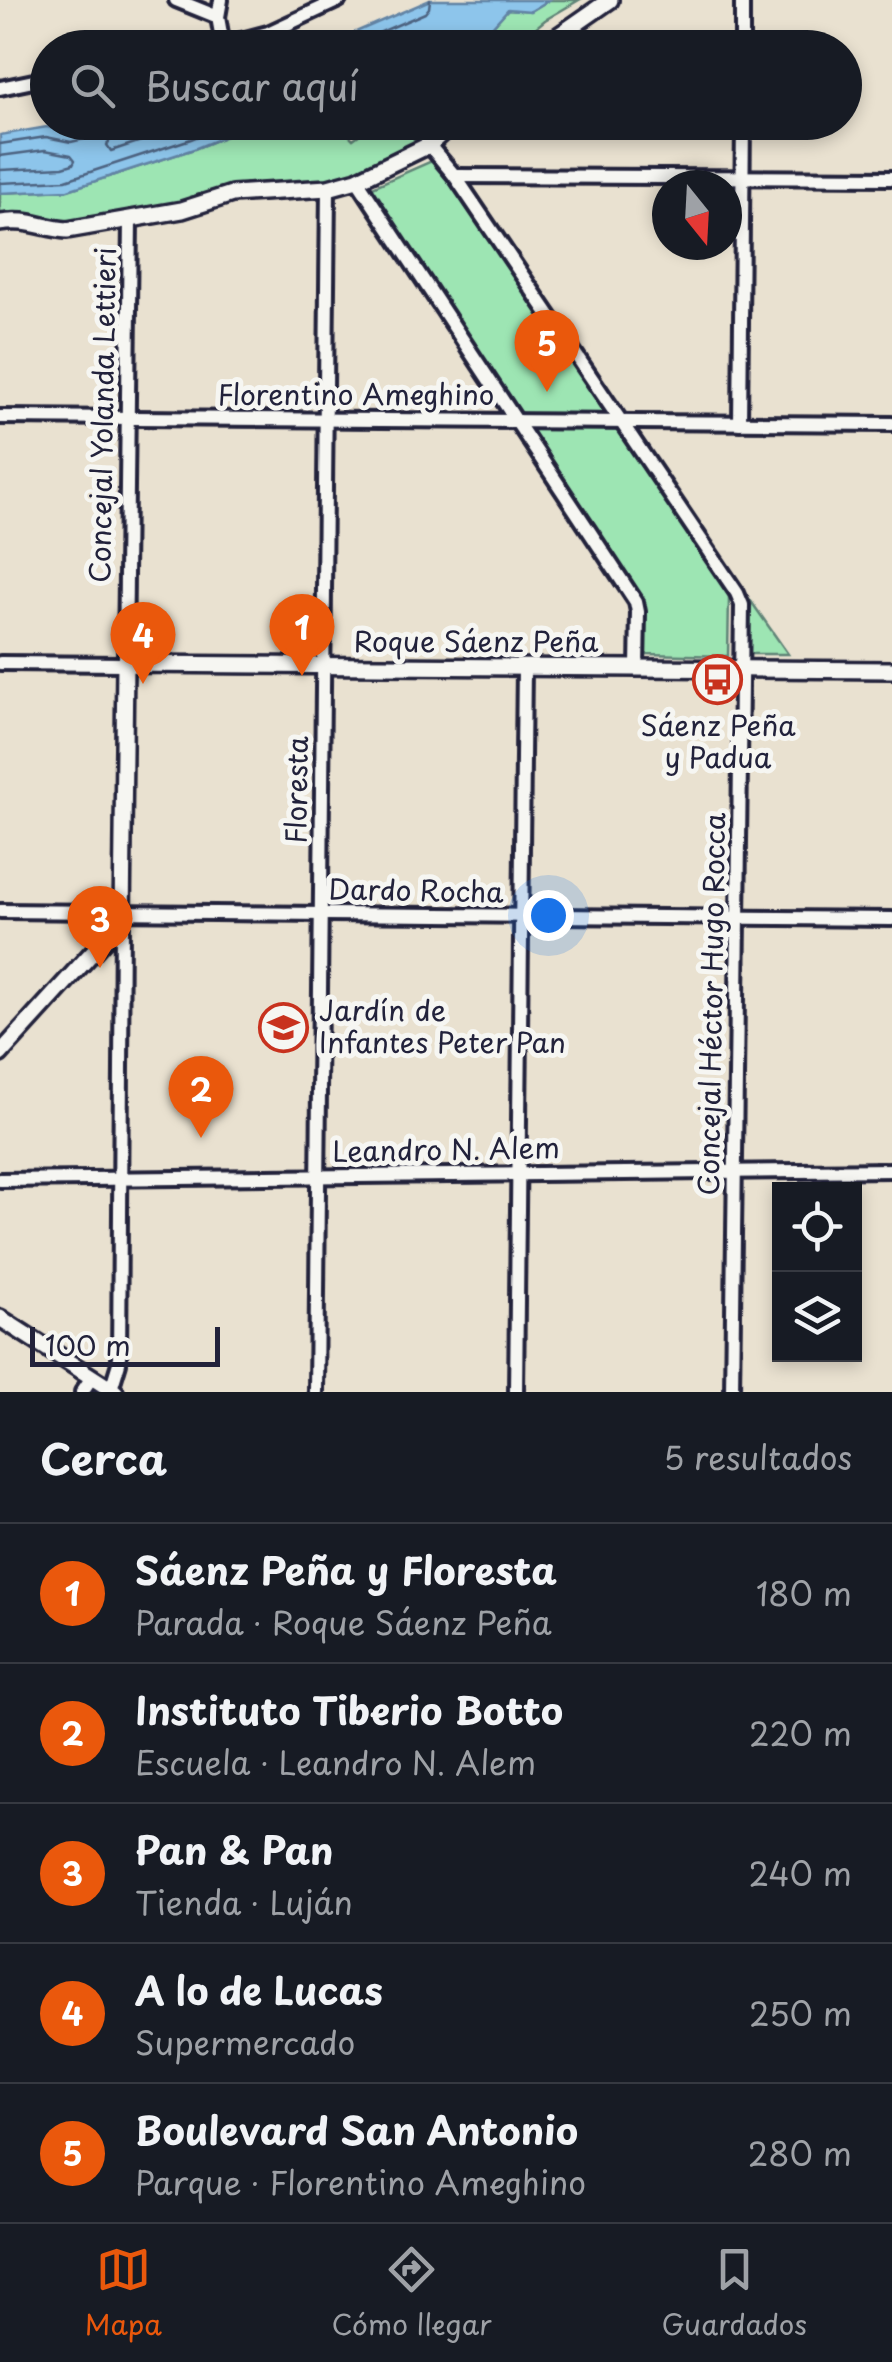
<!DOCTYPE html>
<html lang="es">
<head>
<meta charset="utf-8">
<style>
	:root { --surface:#171b24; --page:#20242c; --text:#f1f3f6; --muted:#9ea1a6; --line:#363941; --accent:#ea580c }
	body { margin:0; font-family:"Playpen Sans",sans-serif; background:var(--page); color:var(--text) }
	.controls { position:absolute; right:30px; bottom:30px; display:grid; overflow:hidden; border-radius:0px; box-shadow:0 5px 15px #0003 }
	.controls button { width:90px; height:90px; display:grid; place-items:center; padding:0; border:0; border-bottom:2px solid var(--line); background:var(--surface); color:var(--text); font:50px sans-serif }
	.compass { position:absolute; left:652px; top:170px; width:90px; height:90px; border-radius:50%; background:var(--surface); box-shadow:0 5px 15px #0003; rotate:162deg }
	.scale { position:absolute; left:30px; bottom:25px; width:190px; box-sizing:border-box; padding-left:10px; border:5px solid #22223b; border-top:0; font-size:28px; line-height:35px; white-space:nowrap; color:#22223b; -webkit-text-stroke:8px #f6f6f2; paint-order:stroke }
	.you { position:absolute; left:548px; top:915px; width:35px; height:35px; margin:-25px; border:8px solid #fff; border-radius:50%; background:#1a73e8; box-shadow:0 0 0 15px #1a73e833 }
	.badge { display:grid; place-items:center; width:65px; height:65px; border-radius:50%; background:var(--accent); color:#fff; font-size:32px; font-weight:700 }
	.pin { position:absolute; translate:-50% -82px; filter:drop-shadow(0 2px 5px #0008) }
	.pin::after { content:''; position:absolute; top:52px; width:35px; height:30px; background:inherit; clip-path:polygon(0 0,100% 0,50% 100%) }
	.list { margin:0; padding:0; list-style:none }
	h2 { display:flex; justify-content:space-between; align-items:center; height:130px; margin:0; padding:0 40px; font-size:42px }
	h2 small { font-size:32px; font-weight:400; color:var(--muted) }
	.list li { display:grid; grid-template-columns:65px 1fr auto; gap:30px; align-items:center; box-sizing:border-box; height:140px; padding:0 40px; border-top:2px solid var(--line) }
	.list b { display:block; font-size:38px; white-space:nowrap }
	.list p { margin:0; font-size:32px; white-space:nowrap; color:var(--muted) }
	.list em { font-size:32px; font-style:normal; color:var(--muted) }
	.icon { flex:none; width:55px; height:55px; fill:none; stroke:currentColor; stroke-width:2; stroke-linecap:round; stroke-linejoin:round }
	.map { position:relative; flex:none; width:892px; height:1392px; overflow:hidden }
	.search { position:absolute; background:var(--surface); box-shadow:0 5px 15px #0003; left:30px; right:30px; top:30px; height:110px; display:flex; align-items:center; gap:25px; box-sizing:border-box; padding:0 35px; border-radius:55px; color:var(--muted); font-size:38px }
	.sheet { height:830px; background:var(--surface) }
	nav { display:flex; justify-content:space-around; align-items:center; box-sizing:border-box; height:140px; border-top:2px solid var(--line); background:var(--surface); font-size:28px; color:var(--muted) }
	nav a { display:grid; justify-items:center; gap:5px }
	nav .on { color:var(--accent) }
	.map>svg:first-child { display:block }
	.green { fill:#9de5b3; stroke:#608477; stroke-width:2.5 }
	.water { fill:#8dc5eb; stroke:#6284a5; stroke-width:2.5 }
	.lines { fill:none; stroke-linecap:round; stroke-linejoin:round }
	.shore { stroke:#4d6381; stroke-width:2.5 }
	.minor-casing { stroke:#22223b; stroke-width:20 }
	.tertiary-casing { stroke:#22223b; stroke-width:22 }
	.minor { stroke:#f6f6f2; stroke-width:12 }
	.tertiary { stroke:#f6f6f2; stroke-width:15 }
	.labels { text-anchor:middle; stroke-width:10; stroke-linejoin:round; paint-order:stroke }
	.street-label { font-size:28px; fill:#22223b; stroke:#f6f6f2 }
	.poi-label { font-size:28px; fill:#22223b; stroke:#f6f6f2 }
</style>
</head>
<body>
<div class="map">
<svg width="892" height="1392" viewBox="0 0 892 1392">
	<rect width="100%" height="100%" fill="#e9e1d0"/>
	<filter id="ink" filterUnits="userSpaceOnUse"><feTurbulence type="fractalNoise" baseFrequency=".01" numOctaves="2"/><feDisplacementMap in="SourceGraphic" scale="20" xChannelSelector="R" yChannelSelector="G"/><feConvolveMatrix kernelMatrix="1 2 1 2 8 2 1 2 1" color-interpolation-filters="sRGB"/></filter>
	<g filter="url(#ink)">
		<g class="green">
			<path d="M549,0H579L545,20L512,47L462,48L482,38L508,9L531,11Z"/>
			<path d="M258,123H337L353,139L371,126L369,123H439L432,131L392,157L345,179L72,225C48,221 25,212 0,216V193L68,190L194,149Z"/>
			<path d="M434,160L729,596L728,656L645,654L643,606L368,189Z"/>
			<path d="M748,597L788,654H747Z"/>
		</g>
		<g class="water">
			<path d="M430,0H549L531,11L508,9L482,38L462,47H321Z"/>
			<path d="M113,123V122L258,123L194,149L68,190L0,193V135L47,127L68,133Z"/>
		</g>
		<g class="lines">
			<g class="shore">
				<path d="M344,48L425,13L429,8L430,0"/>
				<path d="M116,122L114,133L107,145L111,151L198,122"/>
				<path d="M0,144L46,137L71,142L97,136L102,130L103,122"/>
				<path d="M0,156L45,150L71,155L75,160L73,164L63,167L0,170"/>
				<path d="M0,183L66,180L191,139L232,122"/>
			</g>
			<defs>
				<g id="minor">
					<path d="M176,0L218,17"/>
					<path d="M221,0L218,17L223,45"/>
					<path d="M742,0V48"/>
					<path d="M212,48L268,33L339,0"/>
					<path d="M0,88L48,78"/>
					<path d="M429,145L455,176L737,593L742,605L732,1392"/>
					<path d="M455,176L892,178"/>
					<path d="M357,180L636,602L638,612L637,668"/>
					<path d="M0,417L892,424"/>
					<path d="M740,423L743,122"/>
					<path d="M0,663L125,664L130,220"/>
					<path d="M0,911L892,919"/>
					<path d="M0,1180L892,1170"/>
					<path d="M111,1389L119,1363L122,920"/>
					<path d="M82,1392L92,1377"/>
					<path d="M316,1392L328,188"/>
					<path d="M516,1392L524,667"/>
				</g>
				<g id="tertiary">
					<path d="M541,48L610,0"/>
					<path d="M0,223C27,218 42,228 67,230L182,210L232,194L328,188L357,180L429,145L453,122"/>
					<path d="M0,1054L122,920L125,664L892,670"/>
					<path d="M0,1318L115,1392"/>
				</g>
			</defs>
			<use href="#minor" class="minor-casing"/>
			<use href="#tertiary" class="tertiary-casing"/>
			<use href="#minor" class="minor"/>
			<use href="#tertiary" class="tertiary"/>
		</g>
	</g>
	<defs>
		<symbol id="bus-ring" viewBox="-11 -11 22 22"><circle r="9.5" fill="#f6f6f2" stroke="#c8321e" stroke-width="1.5"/><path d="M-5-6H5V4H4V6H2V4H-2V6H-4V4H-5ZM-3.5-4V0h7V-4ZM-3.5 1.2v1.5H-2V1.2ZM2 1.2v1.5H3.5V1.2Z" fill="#c8321e"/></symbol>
		<symbol id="school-ring" viewBox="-11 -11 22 22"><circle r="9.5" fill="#f6f6f2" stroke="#c8321e" stroke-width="1.5"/><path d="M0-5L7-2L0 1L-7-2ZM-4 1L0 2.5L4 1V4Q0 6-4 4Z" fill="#c8321e"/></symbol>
	</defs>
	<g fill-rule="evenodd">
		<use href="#bus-ring" x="690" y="652" width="55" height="55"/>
		<use href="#school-ring" x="256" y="1000" width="55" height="55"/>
	</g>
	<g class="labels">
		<g class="street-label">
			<text x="356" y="405">Florentino Ameghino</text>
			<text transform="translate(103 415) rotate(-89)" y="10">Concejal Yolanda Lettieri</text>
			<text x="476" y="652">Roque Sáenz Peña</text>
			<text transform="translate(297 790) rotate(-89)" y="10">Floresta</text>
			<text transform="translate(416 891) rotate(1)" y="10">Dardo Rocha</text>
			<text transform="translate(712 1004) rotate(-89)" y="10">Concejal Héctor Hugo Rocca</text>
			<text transform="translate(446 1150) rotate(-1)" y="10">Leandro N. Alem</text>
		</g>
		<g class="poi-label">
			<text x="718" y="736">Sáenz Peña<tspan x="718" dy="32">y Padua</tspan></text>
			<text x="319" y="1021" text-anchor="start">Jardín de<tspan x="319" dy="32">Infantes Peter Pan</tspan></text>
		</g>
	</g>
</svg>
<div class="controls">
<button><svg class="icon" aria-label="locate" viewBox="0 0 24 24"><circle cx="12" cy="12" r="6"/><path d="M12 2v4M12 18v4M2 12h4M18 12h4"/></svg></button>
<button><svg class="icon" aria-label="layers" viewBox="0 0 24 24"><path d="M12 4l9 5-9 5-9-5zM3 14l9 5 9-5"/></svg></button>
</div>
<svg class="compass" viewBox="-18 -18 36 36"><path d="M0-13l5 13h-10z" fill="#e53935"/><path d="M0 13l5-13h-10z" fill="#9ea1a6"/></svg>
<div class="scale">100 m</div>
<div class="you"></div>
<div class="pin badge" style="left:302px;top:676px">1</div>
<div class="pin badge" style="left:201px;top:1138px">2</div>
<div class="pin badge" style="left:100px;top:968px">3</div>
<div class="pin badge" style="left:143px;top:684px">4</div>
<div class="pin badge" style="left:547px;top:392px">5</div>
<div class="search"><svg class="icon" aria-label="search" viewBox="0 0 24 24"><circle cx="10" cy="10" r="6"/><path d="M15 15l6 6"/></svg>Buscar aquí</div>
</div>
<section class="sheet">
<h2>Cerca<small>5 resultados</small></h2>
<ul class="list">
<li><span class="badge">1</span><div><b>Sáenz Peña y Floresta</b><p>Parada · Roque Sáenz Peña</p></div><em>180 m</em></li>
<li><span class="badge">2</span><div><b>Instituto Tiberio Botto</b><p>Escuela · Leandro N. Alem</p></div><em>220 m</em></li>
<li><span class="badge">3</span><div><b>Pan &amp; Pan</b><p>Tienda · Luján</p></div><em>240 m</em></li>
<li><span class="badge">4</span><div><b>A lo de Lucas</b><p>Supermercado</p></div><em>250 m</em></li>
<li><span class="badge">5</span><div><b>Boulevard San Antonio</b><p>Parque · Florentino Ameghino</p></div><em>280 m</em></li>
</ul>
</section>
<nav>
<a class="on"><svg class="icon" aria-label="map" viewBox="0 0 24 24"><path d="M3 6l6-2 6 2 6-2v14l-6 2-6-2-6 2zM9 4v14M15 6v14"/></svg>Mapa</a>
<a><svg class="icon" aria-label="directions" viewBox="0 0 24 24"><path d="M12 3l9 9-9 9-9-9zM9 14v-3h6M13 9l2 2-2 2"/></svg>Cómo llegar</a>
<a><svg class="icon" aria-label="saved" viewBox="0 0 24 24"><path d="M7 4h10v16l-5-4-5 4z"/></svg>Guardados</a>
</nav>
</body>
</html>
